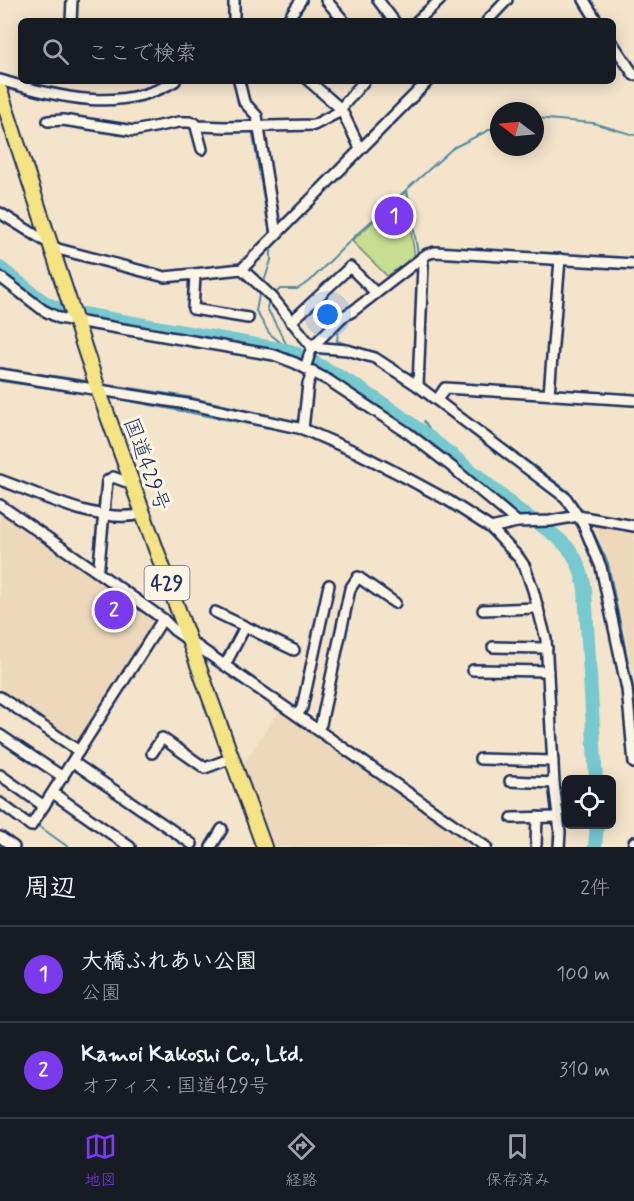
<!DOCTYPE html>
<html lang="ja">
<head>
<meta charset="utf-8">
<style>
	:root { --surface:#171b24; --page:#242831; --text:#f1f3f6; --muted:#9ea1a6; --line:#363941; --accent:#7c3aed }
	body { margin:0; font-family:Mynerve,"Klee One",sans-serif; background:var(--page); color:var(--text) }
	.controls { position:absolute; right:18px; bottom:18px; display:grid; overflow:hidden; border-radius:9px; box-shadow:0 3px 15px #0003 }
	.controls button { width:54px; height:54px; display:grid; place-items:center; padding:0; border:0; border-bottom:2px solid var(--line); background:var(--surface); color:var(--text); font:30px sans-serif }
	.compass { position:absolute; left:490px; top:102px; width:54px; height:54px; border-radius:50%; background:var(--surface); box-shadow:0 3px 15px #0003; rotate:286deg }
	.you { position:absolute; left:328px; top:315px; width:21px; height:21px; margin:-15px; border:4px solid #fff; border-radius:50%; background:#1a73e8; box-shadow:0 0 0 9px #1a73e833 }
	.badge { display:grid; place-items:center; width:39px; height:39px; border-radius:50%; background:var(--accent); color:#fff; font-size:20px; font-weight:700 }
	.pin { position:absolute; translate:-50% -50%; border:3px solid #fff; box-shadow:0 2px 6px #0006 }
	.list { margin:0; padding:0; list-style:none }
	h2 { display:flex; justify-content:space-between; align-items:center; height:78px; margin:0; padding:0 24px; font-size:26px }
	h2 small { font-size:20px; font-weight:400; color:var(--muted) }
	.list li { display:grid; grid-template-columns:39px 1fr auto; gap:18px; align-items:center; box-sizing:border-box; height:96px; padding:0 24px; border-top:2px solid var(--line) }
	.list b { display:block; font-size:22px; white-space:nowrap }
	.list p { margin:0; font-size:20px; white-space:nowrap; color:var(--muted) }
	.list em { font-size:20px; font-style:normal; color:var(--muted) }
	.icon { flex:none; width:33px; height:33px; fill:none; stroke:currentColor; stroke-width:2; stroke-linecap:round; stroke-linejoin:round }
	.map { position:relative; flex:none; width:634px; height:847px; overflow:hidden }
	.search { position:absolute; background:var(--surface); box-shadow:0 3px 15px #0003; left:18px; right:18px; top:18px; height:66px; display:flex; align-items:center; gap:15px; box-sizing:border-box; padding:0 21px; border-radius:9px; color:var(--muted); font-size:22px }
	.sheet { height:270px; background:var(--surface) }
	nav { display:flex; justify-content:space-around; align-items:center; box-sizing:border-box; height:84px; border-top:2px solid var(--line); background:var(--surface); font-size:16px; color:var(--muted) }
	nav a { display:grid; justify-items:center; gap:3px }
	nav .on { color:var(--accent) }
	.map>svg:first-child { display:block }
	.built { fill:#eed8bb }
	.green { fill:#c6dd92; stroke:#708678; stroke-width:1.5 }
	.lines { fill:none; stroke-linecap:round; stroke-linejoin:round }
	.stream { stroke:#528ba2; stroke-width:2 }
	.river { stroke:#77c8cf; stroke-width:14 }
	.minor-casing { stroke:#1b2f5e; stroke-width:14 }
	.highway-casing { stroke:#1b2f5e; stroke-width:18 }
	.minor { stroke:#fcf5e5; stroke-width:9 }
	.highway { stroke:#f4e382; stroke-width:14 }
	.labels { text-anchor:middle; stroke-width:6; stroke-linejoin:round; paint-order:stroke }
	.shield { fill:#fcf5e5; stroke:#5e6a86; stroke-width:1.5 }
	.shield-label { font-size:20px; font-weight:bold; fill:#1b2f5e }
	.street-label { font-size:21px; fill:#1b2f5e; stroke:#fcf5e5 }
</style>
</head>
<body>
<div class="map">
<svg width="634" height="847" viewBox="0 0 634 847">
	<rect width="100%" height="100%" fill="#f4e4cc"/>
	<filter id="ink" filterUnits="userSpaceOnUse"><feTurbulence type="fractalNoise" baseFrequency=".0167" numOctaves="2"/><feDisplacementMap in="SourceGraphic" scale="12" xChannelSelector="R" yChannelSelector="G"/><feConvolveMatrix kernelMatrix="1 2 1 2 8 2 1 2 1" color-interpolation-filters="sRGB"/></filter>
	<g filter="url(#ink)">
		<g class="built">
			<path d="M0,509L160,620L79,748L0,693Z"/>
			<path d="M596,526L634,533V668L632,667L609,560L595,529Z"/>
			<path d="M281,708L475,843L472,847H272L242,765Z"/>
		</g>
		<path class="green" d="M405,192L415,257L389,278L352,241Z"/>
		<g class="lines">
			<g class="stream">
				<path d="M245,81L247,96"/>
				<path d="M535,118L593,123L634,135"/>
				<path d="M252,129L270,235"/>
				<path d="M407,190L418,254"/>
				<path d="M425,262L433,258L446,257"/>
				<path d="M544,263L556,264"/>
				<path d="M562,264L634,269"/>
				<path d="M263,285L271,260V244"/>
				<path d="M260,290L256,311L269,333L288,349"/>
				<path d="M273,296L280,289H297L309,282L356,235L453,148L499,125"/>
				<path d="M269,300L267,308L290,351"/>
				<path d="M356,314L421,265"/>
				<path d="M351,317L338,330L337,341L377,355"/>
				<path d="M0,368L87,381"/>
				<path d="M0,381L91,394"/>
				<path d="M118,386L188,397L295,421L298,420L299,416L302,388L305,380"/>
				<path d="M441,397L568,491L582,510"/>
				<path d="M119,399L301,434L340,450L394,477"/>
				<path d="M424,421L430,431L428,437"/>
				<path d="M442,502L486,532L506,551"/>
				<path d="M589,523L608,563L634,691"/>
				<path d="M591,526L595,524L634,532"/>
				<path d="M516,562L523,575"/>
				<path d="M526,583L533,607"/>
				<path d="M136,594L163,613L175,625"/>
				<path d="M539,630L541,645"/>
				<path d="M198,640L225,659"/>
				<path d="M230,663L297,709"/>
				<path d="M544,674L548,758"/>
				<path d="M301,713L319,725"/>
				<path d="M323,728L378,766"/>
				<path d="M548,764L549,779"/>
				<path d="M549,785L552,815"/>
				<path d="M0,797L32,820"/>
				<path d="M553,821L554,847"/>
				<path d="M36,824L68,847"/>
				<path d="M488,843L493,847"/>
			</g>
			<g class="river">
				<path d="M0,268L44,302L60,310L290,351C374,389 446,449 516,508C532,521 553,531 567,547C578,559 582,573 585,589L596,780"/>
				<path d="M595,847L597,824"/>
			</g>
			<defs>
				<g id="minor">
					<path d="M326,0L344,21"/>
					<path d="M378,0L394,21"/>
					<path d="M584,0L597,21"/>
					<path d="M71,21L72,0"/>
					<path d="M234,21V0"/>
					<path d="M287,21L301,0"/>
					<path d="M417,21L440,0"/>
					<path d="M487,21L507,0"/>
					<path d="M613,44L634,75"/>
					<path d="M0,80C56,97 121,114 175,81"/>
					<path d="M239,81L244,102L257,116L276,234"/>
					<path d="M309,81L341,109L360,148"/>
					<path d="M48,121L63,120L134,131L179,122H190L199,126L225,127L314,125L337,113L364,81"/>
					<path d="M195,123L202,149"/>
					<path d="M0,213L58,249L165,277L242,269L428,81"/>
					<path d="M242,269L273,298L312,347L347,350L375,358L418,386L566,498L583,524L601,567L627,689L634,763"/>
					<path d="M195,276L193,309L248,318"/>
					<path d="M0,277L43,310L59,318L274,355L295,363L328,380L408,433L452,467L517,522"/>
					<path d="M291,322L350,267L376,293"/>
					<path d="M305,368L312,347L342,317L353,311L427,254L435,252L634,264"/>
					<path d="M0,374L193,405L303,429L356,452L401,475L449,501L491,528L519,558L525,567L533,590L546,639L554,783L560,832L559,847"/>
					<path d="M418,386L423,265L422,257"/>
					<path d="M549,394L560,259"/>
					<path d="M437,400L445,388L634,400"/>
					<path d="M303,429L308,384L313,371"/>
					<path d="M0,480C43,495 98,525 143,514"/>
					<path d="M0,505L96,571L163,619L174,630L486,847"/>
					<path d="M491,528L517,522L550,521L578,516L634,526"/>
					<path d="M96,571L99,565L107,481L113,477L132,484"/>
					<path d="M483,610L538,608"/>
					<path d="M215,612L294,650"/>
					<path d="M493,647L547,648"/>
					<path d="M225,665L245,627"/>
					<path d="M473,670L548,671"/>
					<path d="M0,697L79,751"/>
					<path d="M297,715L302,708L329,585"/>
					<path d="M318,729L321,724L350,589L358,577L395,603"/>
					<path d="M0,735L63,777"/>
					<path d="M152,753L162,738L205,768L232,758"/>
					<path d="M480,759L553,761"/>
					<path d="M73,762L192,844"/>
					<path d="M0,775L44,806"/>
					<path d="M510,781L554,783"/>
					<path d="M53,793L130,847"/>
					<path d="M0,803L31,826L163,619"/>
					<path d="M512,818L557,817"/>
					<path d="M0,837L14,847"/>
					<path d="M536,845L537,817"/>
					<path d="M211,847L222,829"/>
					<path d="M633,847L634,842"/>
				</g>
				<path id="highway" d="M0,91L98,389L264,847"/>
			</defs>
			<use href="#minor" class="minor-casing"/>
			<use href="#highway" class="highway-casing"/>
			<use href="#minor" class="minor"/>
			<use href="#highway" class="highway"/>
		</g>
	</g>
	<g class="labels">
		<rect class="shield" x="144.5" y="566" width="45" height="34" rx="4.5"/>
		<g class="shield-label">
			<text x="167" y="590">429</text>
		</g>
		<g class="street-label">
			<text transform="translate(147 464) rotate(70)" y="7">国道429号</text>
		</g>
	</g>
</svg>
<div class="controls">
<button><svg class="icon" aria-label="locate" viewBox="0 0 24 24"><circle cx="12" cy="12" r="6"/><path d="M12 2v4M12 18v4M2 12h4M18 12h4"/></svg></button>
</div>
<svg class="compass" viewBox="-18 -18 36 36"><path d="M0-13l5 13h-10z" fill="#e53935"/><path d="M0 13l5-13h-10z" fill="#9ea1a6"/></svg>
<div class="you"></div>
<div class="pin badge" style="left:394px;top:216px">1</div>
<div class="pin badge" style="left:114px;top:610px">2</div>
<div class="search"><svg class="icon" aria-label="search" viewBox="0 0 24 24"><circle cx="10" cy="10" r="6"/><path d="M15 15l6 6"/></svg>ここで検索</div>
</div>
<section class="sheet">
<h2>周辺<small>2件</small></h2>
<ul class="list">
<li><span class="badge">1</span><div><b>大橋ふれあい公園</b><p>公園</p></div><em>100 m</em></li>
<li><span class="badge">2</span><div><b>Kamoi Kakoshi Co., Ltd.</b><p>オフィス · 国道429号</p></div><em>310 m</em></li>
</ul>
</section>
<nav>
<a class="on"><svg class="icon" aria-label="map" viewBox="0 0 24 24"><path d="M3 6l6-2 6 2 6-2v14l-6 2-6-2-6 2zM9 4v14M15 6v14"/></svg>地図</a>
<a><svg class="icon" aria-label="directions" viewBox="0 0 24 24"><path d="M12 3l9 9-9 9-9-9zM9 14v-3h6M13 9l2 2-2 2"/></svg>経路</a>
<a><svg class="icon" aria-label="saved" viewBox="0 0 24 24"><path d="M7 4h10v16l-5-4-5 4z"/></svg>保存済み</a>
</nav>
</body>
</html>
